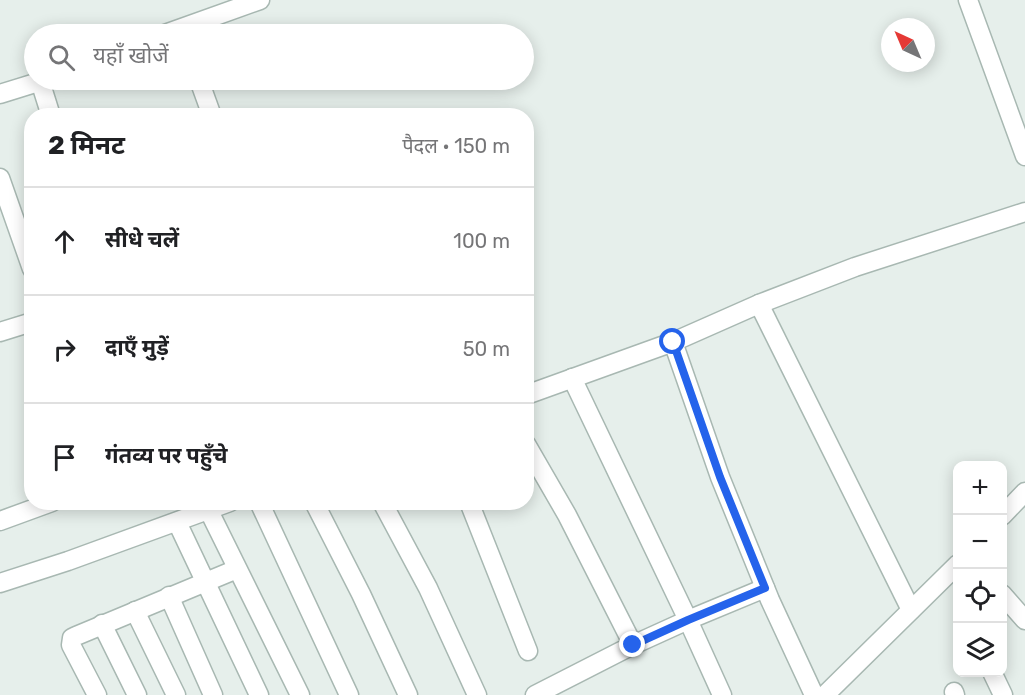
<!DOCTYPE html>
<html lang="hi">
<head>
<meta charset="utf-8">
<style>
	:root { --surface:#fff; --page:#f2f2f2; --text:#202124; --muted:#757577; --line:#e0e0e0 }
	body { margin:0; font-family:Rubik,"Noto Sans Devanagari",sans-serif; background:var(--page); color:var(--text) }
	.controls { position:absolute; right:18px; bottom:18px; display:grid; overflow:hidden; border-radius:12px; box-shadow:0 3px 15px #0003 }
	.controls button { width:54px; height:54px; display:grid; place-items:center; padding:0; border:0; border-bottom:2px solid var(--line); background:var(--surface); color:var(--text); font:30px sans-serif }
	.compass { position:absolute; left:881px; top:18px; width:54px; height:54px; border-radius:50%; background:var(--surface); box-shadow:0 3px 15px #0003; rotate:316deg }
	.stop { position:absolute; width:18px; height:18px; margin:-14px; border:4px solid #2563eb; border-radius:50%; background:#fff }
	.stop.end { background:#2563eb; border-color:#fff; box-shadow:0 2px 6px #0008 }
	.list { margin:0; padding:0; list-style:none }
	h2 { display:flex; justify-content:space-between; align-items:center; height:78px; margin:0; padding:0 24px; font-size:26px }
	h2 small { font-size:20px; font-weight:400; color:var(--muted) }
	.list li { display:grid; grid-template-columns:39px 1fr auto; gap:18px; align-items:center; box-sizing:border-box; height:108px; padding:0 24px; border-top:2px solid var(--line) }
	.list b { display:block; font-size:22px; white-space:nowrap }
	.list em { font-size:20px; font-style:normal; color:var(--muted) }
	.icon { flex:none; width:33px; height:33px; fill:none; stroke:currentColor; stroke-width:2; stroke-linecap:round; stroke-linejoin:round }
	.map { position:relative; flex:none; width:1025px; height:695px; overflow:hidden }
	.search { position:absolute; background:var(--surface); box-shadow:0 3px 15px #0003; left:24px; top:24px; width:510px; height:66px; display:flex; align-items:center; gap:15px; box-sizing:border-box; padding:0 21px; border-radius:33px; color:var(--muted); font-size:22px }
	.panel { position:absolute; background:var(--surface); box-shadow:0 3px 15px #0003; left:24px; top:108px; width:510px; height:402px; border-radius:24px }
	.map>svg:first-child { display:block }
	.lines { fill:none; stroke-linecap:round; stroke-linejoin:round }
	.minor-casing { stroke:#a8b8b2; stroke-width:21 }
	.minor { stroke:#fff; stroke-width:18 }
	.route { stroke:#2563eb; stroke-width:8 }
</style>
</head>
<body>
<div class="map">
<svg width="1025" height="695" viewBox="0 0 1025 695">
	<rect width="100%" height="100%" fill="#e6efeb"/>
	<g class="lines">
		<defs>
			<g id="minor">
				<path d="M968,0L1025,156"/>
				<path d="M165,34L260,0"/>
				<path d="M199,80L212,116"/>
				<path d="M40,81L51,116"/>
				<path d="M0,94L45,80"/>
				<path d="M0,178L32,269"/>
				<path d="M759,304L911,610"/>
				<path d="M0,332L32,322"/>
				<path d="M673,342L720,477L770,600L814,695"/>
				<path d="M572,378L688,620L722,695"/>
				<path d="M526,395L673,342L759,304L855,267L1025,212"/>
				<path d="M526,444L567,515L633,645"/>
				<path d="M259,502L349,695"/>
				<path d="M314,502L361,594L408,695"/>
				<path d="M382,502L428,588L477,695"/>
				<path d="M469,502L528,651"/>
				<path d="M209,511L300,695"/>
				<path d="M1002,516L1025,492"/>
				<path d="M0,521L52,502"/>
				<path d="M177,522L259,695"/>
				<path d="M0,583L68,561L230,502"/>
				<path d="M1002,594L1025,620"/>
				<path d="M169,596L213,695"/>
				<path d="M135,611L176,695"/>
				<path d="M102,624L137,695"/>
				<path d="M992,672L1003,695"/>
				<path d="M954,692L955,695"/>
				<path d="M97,695L71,645L72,638L76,636L237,569"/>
				<path d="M535,695L633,645L688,620L765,588"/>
				<path d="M825,695L958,564"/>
			</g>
		</defs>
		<use href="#minor" class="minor-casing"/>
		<use href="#minor" class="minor"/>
	</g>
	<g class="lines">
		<path class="route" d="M633,645L688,620L765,588L720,477L673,342"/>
	</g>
</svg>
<div class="controls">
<button>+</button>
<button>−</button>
<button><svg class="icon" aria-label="locate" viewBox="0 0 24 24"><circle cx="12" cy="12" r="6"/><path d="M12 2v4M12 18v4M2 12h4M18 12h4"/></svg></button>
<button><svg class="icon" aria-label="layers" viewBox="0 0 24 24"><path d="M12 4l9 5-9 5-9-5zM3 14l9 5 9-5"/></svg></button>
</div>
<svg class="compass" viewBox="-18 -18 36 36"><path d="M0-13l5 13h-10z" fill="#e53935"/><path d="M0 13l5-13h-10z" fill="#757577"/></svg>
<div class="stop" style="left:673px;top:342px"></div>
<div class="stop end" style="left:633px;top:645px"></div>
<div class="search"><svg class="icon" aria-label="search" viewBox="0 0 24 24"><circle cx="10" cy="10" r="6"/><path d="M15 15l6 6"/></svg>यहाँ खोजें</div>
<section class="panel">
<h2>2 मिनट<small>पैदल · 150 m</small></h2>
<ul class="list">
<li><svg class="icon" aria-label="ahead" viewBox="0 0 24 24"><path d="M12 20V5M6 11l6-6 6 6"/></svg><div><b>सीधे चलें</b></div><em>100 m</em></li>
<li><svg class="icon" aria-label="right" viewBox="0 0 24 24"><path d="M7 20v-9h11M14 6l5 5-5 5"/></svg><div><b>दाएँ मुड़ें</b></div><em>50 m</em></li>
<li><svg class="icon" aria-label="arrive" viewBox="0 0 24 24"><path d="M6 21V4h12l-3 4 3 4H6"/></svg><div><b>गंतव्य पर पहुँचे</b></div></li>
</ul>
</section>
</div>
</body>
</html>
